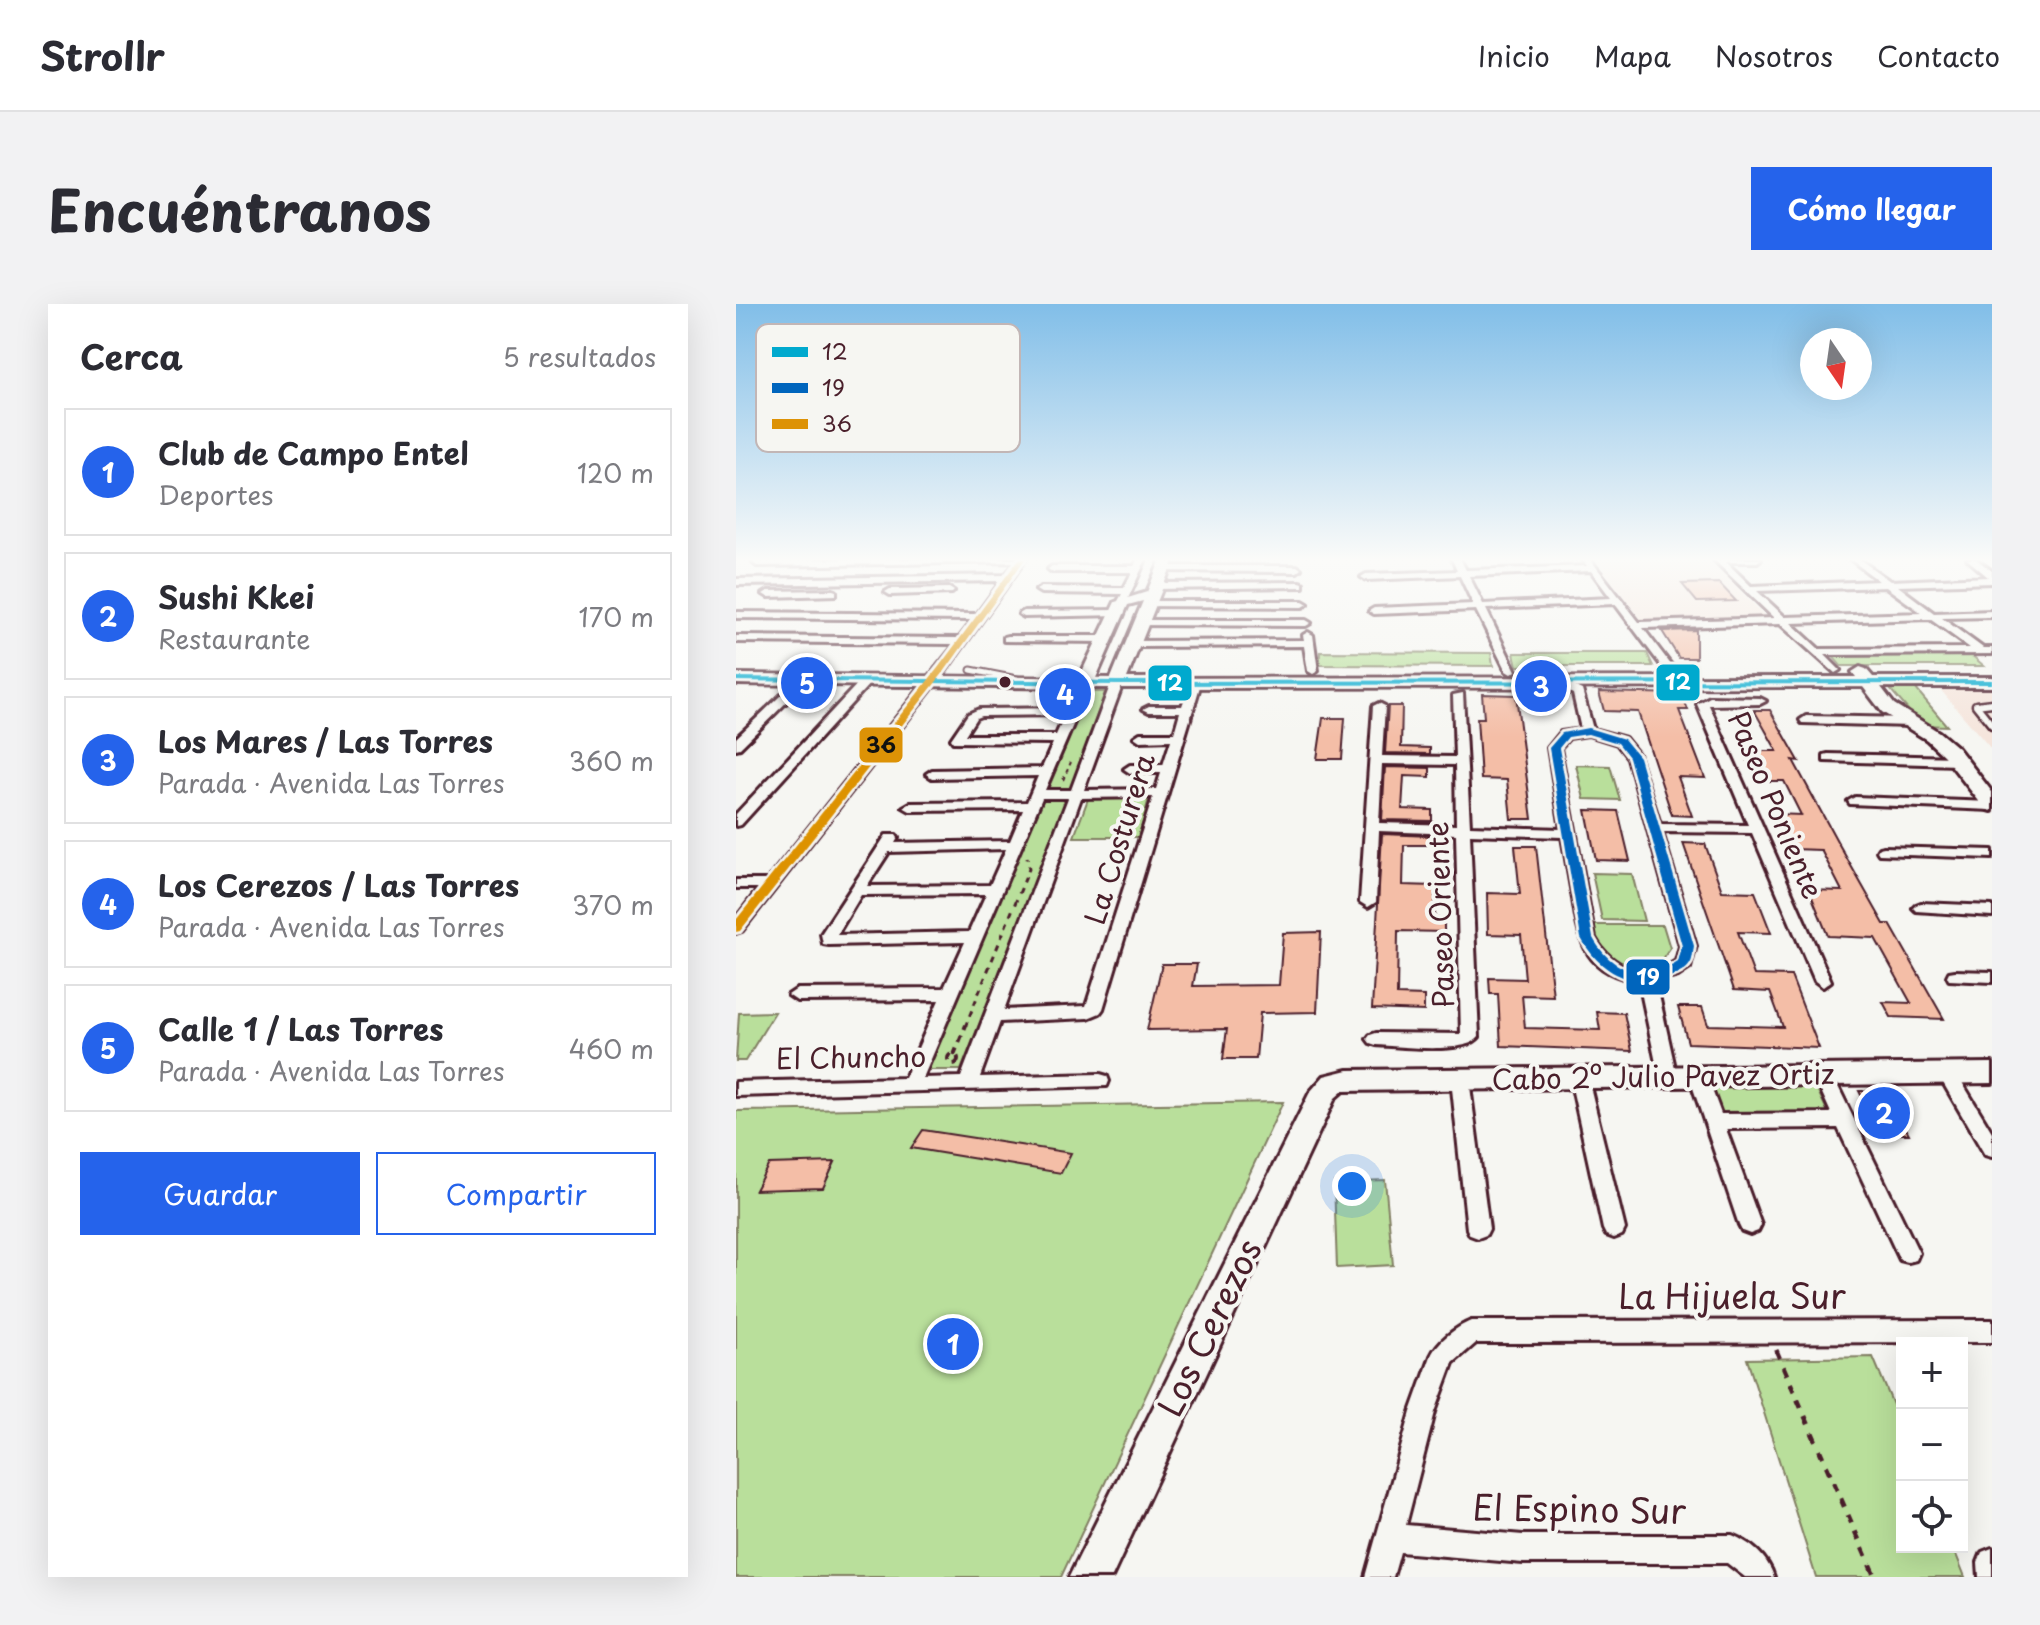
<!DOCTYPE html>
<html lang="es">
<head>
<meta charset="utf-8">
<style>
	:root { --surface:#fff; --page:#f2f2f3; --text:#2b2b33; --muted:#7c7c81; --line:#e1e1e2; --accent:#2563eb }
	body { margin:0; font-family:"Playpen Sans",sans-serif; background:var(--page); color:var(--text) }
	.controls { position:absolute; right:24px; bottom:24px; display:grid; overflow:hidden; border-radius:0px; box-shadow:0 8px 32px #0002 }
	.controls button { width:72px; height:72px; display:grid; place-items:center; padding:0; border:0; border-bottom:2px solid var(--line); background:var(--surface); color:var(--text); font:40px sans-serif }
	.compass { position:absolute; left:1064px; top:24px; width:72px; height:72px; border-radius:50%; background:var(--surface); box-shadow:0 8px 32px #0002; rotate:167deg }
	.you { position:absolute; left:616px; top:882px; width:28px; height:28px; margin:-20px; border:6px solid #fff; border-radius:50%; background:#1a73e8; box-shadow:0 0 0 12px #1a73e833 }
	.badge { display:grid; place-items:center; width:52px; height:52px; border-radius:50%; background:var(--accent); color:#fff; font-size:26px; font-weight:700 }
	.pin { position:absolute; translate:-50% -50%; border:4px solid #fff; box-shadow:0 2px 8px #0006 }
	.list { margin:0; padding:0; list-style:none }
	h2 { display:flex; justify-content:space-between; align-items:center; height:104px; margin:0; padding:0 32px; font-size:34px }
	h2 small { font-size:26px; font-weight:400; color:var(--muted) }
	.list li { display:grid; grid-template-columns:52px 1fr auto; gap:24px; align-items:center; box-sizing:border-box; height:128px; margin:0 16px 16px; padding:0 16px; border:2px solid var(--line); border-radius:0px }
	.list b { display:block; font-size:30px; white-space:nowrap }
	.list p { margin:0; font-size:26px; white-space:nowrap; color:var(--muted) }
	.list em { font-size:26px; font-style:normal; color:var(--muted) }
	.actions { display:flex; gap:16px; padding:24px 32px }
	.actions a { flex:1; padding:18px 0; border:2px solid var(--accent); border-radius:0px; text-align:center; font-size:28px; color:var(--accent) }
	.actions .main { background:var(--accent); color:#fff }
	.icon { flex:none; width:44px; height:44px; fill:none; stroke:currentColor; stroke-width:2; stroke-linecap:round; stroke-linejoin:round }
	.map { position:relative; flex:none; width:1256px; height:1273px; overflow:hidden; border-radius:0px }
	header { display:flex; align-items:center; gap:48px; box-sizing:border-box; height:112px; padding:0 40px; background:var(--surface); border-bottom:2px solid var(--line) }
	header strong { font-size:38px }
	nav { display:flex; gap:44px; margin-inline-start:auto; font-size:28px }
	.intro { display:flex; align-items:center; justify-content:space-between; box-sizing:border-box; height:192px; padding:0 48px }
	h1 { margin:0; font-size:56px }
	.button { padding:20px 36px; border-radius:0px; background:var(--accent); color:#fff; font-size:28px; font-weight:700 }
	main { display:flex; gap:48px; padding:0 48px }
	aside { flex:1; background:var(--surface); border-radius:0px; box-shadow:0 8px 32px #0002 }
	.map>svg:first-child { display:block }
	.built { fill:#f5e5dc }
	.green { fill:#b9df9b; stroke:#827f63; stroke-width:2 }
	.building { fill:#f4bea7; stroke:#4a1f2b; stroke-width:2 }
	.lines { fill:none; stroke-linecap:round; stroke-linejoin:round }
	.lane-far1-casing { stroke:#4a1f2b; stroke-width:9 }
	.lane-casing { stroke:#4a1f2b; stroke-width:11 }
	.street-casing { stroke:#4a1f2b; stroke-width:6 }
	.secondary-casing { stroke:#4a1f2b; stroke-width:6 }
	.path-far3 { stroke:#4a1f2b; stroke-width:2; stroke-dasharray:4 4; stroke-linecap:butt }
	.path-far2 { stroke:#4a1f2b; stroke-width:3; stroke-dasharray:6 6; stroke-linecap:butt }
	.path-far1 { stroke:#4a1f2b; stroke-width:4; stroke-dasharray:7 7; stroke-linecap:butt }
	.path { stroke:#4a1f2b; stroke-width:5; stroke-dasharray:9 9; stroke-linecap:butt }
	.lane-far1 { stroke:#f6f6f2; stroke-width:5 }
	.lane { stroke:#f6f6f2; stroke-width:6 }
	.street { fill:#f6f6f2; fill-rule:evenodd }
	.secondary { fill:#f6f6f2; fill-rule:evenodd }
	.bus-1-casing { stroke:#f6f6f2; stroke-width:6 }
	.bus-2-casing { stroke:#f6f6f2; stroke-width:6 }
	.bus-3-casing { stroke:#f6f6f2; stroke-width:6 }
	.bus-1 { fill:#00a9ce; fill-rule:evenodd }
	.bus-2 { fill:#0065bd; fill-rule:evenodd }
	.bus-3 { fill:#dd9206; fill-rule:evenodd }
	.bus-dot { fill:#4a1f2b; stroke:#f6f6f2; stroke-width:3 }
	.labels { text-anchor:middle; stroke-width:8; stroke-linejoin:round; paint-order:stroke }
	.street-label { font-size:28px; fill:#4a1f2b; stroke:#f6f6f2 }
	.near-street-label { font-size:34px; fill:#4a1f2b; stroke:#f6f6f2 }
	.key { fill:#f6f6f2; stroke:#c2b6b6; stroke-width:2 }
	.key-label { font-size:22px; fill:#4a1f2b }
	.line-badge { stroke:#f6f6f2; stroke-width:3 }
	.badge-label { font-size:22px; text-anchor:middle; font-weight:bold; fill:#fff }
	.pale-badge-label { font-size:22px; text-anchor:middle; font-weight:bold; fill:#111 }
</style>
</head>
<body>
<header>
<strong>Strollr</strong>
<nav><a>Inicio</a><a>Mapa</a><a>Nosotros</a><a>Contacto</a></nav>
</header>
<div class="intro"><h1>Encuéntranos</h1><a class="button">Cómo llegar</a></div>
<main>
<aside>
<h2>Cerca<small>5 resultados</small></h2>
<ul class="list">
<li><span class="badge">1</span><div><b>Club de Campo Entel</b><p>Deportes</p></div><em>120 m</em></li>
<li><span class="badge">2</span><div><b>Sushi Kkei</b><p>Restaurante</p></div><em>170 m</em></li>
<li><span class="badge">3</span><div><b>Los Mares / Las Torres</b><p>Parada · Avenida Las Torres</p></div><em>360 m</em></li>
<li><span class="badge">4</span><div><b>Los Cerezos / Las Torres</b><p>Parada · Avenida Las Torres</p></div><em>370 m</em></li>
<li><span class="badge">5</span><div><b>Calle 1 / Las Torres</b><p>Parada · Avenida Las Torres</p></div><em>460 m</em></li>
</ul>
<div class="actions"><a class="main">Guardar</a><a>Compartir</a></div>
</aside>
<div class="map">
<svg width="1256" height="1273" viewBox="0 0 1256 1273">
	<rect width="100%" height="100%" fill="#f6f6f2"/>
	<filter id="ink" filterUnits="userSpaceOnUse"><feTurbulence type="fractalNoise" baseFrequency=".0125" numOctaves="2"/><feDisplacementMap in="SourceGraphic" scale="16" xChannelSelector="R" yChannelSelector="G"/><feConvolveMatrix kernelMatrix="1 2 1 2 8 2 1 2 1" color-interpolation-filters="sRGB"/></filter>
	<g filter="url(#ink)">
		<g class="built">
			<path d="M859,255H973L1032,315L908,319Z"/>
			<path d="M1256,383V446L1203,384Z"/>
		</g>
		<g class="green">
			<path d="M584,348L755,349L757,362L584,361Z"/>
			<path d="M778,349H911L917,362H781Z"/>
			<path d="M1094,349H1233L1248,362H1105Z"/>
			<path d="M1154,385H1180L1211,422L1185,421Z"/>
			<path d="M353,388H369L335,485H312Z"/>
			<path d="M840,461L874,462L884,496L848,495Z"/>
			<path d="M413,494L403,533H338L352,495Z"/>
			<path d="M307,495H333L225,766H192Z"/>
			<path d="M856,569L896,570L908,617L866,616Z"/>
			<path d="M854,621H927L934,644L925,658C885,668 866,663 854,621Z"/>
			<path d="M39,708L9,757H0L3,709Z"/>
			<path d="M976,782L1080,783L1094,813L986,811Z"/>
			<path d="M547,798L325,1273H0V807Z"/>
			<path d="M649,876L657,961L601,964L598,878Z"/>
			<path d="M1137,1053L1166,1122V1243H1217L1229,1273H1080L1011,1055Z"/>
		</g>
		<g class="building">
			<path d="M983,279L1000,297L961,298L946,280Z"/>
			<path d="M960,326V354H943L926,327Z"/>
			<path d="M863,388L946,390L952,406H943L969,474L942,473L956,512L936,511L902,408L868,407Z"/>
			<path d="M746,390L780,391L796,515H775L771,476L745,475L741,414H748Z"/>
			<path d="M652,402H666L665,443L694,444V450L649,449Z"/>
			<path d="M1018,406H1034L1063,457L1057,456L1101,537L1148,620H1154L1208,715L1155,713L1147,698L1175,699L1139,634L1092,632L1073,586L1106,587L1085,546L1056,545L1039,510L1065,511L1048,477H1021L1007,447H1041Z"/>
			<path d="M587,414H609L606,455H581Z"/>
			<path d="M649,463L694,464V473L668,472L666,505L696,506V517L646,516Z"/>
			<path d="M850,506L882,507L894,557L860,556Z"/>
			<path d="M646,530L696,532V541H668L667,581L699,582V614H708V628L662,627L661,691L688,692V707L636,705Z"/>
			<path d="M947,539L969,540L986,587L1019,588L1035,629L1002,628L1018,671L1055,672L1083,744L952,739L942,703H966L972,721L1047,723L1034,688L998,686Z"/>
			<path d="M779,542H800L817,692L786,691L789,724L864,726L861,708L888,709L896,747L765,742L762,690H754L753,674L789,675L785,631L752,630L751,589L784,590Z"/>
			<path d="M585,628L581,708L524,709L520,755H487L491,725L411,726L426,660H461L457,682L543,681L547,629Z"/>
			<path d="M1123,787H1150L1173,830H1145Z"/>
			<path d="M187,826L335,849L325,869L175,844Z"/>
			<path d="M99,858L87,884L19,886L33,860Z"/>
		</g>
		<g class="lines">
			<defs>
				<path id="lane-far1" d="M235,366L281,375"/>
				<path id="lane" d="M1256,399L1240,401L1256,421"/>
				<g id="street">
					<path d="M138,255H290L209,368L6,627L0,629V614L23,584H0V576H31L219,340L0,338V332L223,334L237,316L0,314V308L241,310L265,277L0,281V275L269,271L280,258L21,262L17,259L21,256Z"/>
					<path d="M402,255H410L390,299L382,297L386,290L305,289L300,286L305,283L388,284L396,268H316L312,265L316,262H398Z"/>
					<path d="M716,255H724L730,266L851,262L847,256L854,255L903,318L1038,314L977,255H1025L1021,258H990L1015,282L1143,277L1114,255H1123L1154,277L1252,273L1231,255H1240L1256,267V279L1162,282L1198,309L1256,307V313L1206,314L1247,344H1256V350L1089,351L1104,366L1099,369L1044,320L907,324L939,366L934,369L930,368L879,300L750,305L780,367L775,370L770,367L740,306L638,310L633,307L638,304L737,300L724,272L630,276L625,273L630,270L721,267ZM855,267L875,294L747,300L733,272ZM1150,283L1186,309L1049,313L1021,287ZM1194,315L1234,344L1083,345L1055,319Z"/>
					<path d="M426,262H561L565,265L561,268L423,267L422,265Z"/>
					<path d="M564,278L567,279V283L419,285L414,282L419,279Z"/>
					<path d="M213,284L218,287L216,289L154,291L149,288L154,285Z"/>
					<path d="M97,286L100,287V291L32,293L27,290L32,287Z"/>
					<path d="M412,297H567L572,300L567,303L409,302V298Z"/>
					<path d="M381,306L386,309L384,311L288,313L283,310L288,307Z"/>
					<path d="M404,316H570L575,319L570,322L400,321V317Z"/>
					<path d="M572,328L577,331L582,367L577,370L572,367L568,342L396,343L391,340L396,337L568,336L567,331Z"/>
					<path d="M272,332H369L374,335L369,338L268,337V333Z"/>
					<path d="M63,374L73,376L4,444L0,445V434Z"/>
					<path d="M126,375L136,377L5,521L0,522V510Z"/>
					<path d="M821,375L846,386L857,425L889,434L902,450L924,520L1012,521L961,400L974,393L1024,394L1030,397L1024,400L973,401L1095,677L1087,683L1079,677L1016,529L926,528L960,642L954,664L942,672L920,678L941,773L939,778H925L923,773L903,678C850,669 844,641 837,595C833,574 830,554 826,533L734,530L743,733C729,751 663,742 640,741L634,739L631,735L634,731L640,729L725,730L720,530L643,527L640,598L632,603L624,598L637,402L643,399L649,402L646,452L719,453L717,391L727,389L734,522L825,525L812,444L825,428L845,425L837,390L817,380L815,378ZM852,431L881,440L892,454L944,642L940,657C910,678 876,664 859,634L824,444L833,434ZM646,460L719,461L720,521L643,519Z"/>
					<path d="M381,376L387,379L348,486L420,485L425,469H394L388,465L394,461H427L435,436L404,437L398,433L404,429H438L444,408H413L407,405L413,402H446L455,377L465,379L367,705L364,709L352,714L264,718L244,773L364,770L371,772L373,777L371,782L0,792V778L169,774L203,696L61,697L52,691L61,685L208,684L229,638L93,641L87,640L85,630L150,531H160L162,534L159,539L274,537L287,506L174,507L167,503L174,499L291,498L302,472L196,474L190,470L196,466L306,464L317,439L217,438L215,435L232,410L243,405L333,404L345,377H353L355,379L309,486H335L375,379ZM329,411L320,431H229L240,414L245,412ZM417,493L350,702L268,706L345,494ZM306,494H332L225,773L187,774ZM270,545L254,581L131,582L153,548ZM250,590L233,628L101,631L125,591Z"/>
					<path d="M1070,412L1175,414L1181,418L1175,422L1066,419L1064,416Z"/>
					<path d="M1092,450L1222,453L1228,457L1222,461L1088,457V451Z"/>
					<path d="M1119,493L1256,498V506L1114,500L1112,497Z"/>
					<path d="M1148,543L1256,546V554L1143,550L1141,547L1143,544Z"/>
					<path d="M1185,599L1256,602V612L1180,607L1177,604L1180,601Z"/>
					<path d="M1219,667L1256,668V678L1213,676L1211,672L1213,668Z"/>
					<path d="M1211,763L1218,765L1256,828V853L1249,851L1202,770L1204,765Z"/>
					<path d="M1087,764L1094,766L1183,949L1180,956L1172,958L1164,956L1102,824L990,825L1025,921L1022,927L1014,930L1006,927L1003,921L953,772L955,767H969L985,810L1095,809L1078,771L1080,766Z"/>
					<path d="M843,767L850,769L852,774L889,925L886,931L878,934L870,931L867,925L834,774L836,769Z"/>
					<path d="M724,768L731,770L733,775L753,925L750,931L742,934L734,931L731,925L715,775L717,770Z"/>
					<path d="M1256,1016V1038L740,1039L717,1059L699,1108L670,1221L787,1231H996C1015,1239 1032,1253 1038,1273H1009L991,1259H787L664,1248L657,1273H629L675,1108L695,1052C701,1038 720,1023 735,1017Z"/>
					<path d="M1256,1244V1273H1243L1242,1258L1246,1248Z"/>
				</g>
				<g id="secondary">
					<path d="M425,255H438L391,374L1120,373L1116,368L1124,363L1130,365L1137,373H1256V383H1145L1158,400L1203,428L1222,444L1256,488V507L1249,505L1208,452L1191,436L1146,408L1127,383L349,384L0,380V370L343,374L379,298L411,288ZM407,297L375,374H360L392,301Z"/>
					<path d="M1256,759V779L607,787L599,794L376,1273H333L574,788L588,772L612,766Z"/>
				</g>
			</defs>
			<use href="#lane-far1" class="lane-far1-casing"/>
			<use href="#lane" class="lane-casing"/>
			<use href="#street" class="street-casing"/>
			<use href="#secondary" class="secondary-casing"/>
			<path class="path-far3" d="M327,476L335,458"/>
			<path class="path-far2" d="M229,723L293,565L291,553"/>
			<g class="path-far1">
				<circle cx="217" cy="755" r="5"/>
				<path d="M218,751L230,721"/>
			</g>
			<path class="path" d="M1040,1046L1139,1273"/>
			<use href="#lane-far1" class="lane-far1"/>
			<use href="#lane" class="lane"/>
			<use href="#street" class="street"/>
			<use href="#secondary" class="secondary"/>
			<defs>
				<path id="bus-1" d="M0,373L381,377L1256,376V380L381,381L0,377Z"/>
				<path id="bus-2" d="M852,424L888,435L903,453L958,642C957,647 957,656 954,660C950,667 940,671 933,673C895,686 863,667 845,634L813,444L826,429ZM852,430L882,439L893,453L946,642L942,658C910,680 875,667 857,634L823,444L832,433Z"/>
				<path id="bus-3" d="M283,255H289L208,368L4,627L0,628V616L202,364Z"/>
			</defs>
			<use href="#bus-1" class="bus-1-casing"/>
			<use href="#bus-2" class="bus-2-casing"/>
			<use href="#bus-3" class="bus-3-casing"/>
			<use href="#bus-1" class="bus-1"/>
			<use href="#bus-2" class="bus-2"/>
			<use href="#bus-3" class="bus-3"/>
		</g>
	</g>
	<linearGradient id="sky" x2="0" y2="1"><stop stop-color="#81bee8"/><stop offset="0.59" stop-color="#fbfbf9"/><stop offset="1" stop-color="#fbfbf9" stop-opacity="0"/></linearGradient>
	<rect width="1256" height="433" fill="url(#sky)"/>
	<circle class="bus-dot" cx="269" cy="378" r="7"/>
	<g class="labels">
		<g class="street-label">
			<text transform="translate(1039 501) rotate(67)" y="10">Paseo Poniente</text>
			<text transform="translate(384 535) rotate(-73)" y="10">La Costurera</text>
			<text transform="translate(705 611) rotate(-92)" y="10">Paseo Oriente</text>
			<text transform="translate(115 754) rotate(-1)" y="10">El Chuncho</text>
			<text transform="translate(927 773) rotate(-1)" y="10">Cabo 2º Julio Pavez Ortiz</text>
		</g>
		<g class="near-street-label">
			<text x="996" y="1005">La Hijuela Sur</text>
			<text transform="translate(474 1024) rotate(-64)" y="12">Los Cerezos</text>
			<text transform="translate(843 1206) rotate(1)" y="12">El Espino Sur</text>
		</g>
	</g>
	<rect x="20" y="20" width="264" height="128" rx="12" class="key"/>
	<rect x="36" y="43" width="36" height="10" fill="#00a9ce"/>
	<rect x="36" y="79" width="36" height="10" fill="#0065bd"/>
	<rect x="36" y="115" width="36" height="10" fill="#dd9206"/>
	<g class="key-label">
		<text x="86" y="56">12</text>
		<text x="86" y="92">19</text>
		<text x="86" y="128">36</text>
	</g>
	<g class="line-badge">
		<rect x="919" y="359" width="46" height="39" rx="8" fill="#00a9ce"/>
		<rect x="411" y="360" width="46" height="38" rx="8" fill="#00a9ce"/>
		<rect x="122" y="422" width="46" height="38" rx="8" fill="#dd9206"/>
		<rect x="889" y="654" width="46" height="38" rx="8" fill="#0065bd"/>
	</g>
	<g class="badge-label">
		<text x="942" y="386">12</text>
		<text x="434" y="387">12</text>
		<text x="912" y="681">19</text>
	</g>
	<g class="pale-badge-label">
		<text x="145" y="449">36</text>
	</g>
</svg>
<div class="controls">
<button>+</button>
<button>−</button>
<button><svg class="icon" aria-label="locate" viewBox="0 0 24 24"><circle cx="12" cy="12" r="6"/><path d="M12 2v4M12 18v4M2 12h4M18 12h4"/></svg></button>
</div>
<svg class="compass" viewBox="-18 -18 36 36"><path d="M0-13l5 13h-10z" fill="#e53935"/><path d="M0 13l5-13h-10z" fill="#7c7c81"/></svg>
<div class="you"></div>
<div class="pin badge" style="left:217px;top:1040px">1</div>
<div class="pin badge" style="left:1148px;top:809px">2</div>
<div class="pin badge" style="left:805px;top:382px">3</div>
<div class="pin badge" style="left:329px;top:390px">4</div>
<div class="pin badge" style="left:71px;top:379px">5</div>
</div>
</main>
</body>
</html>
